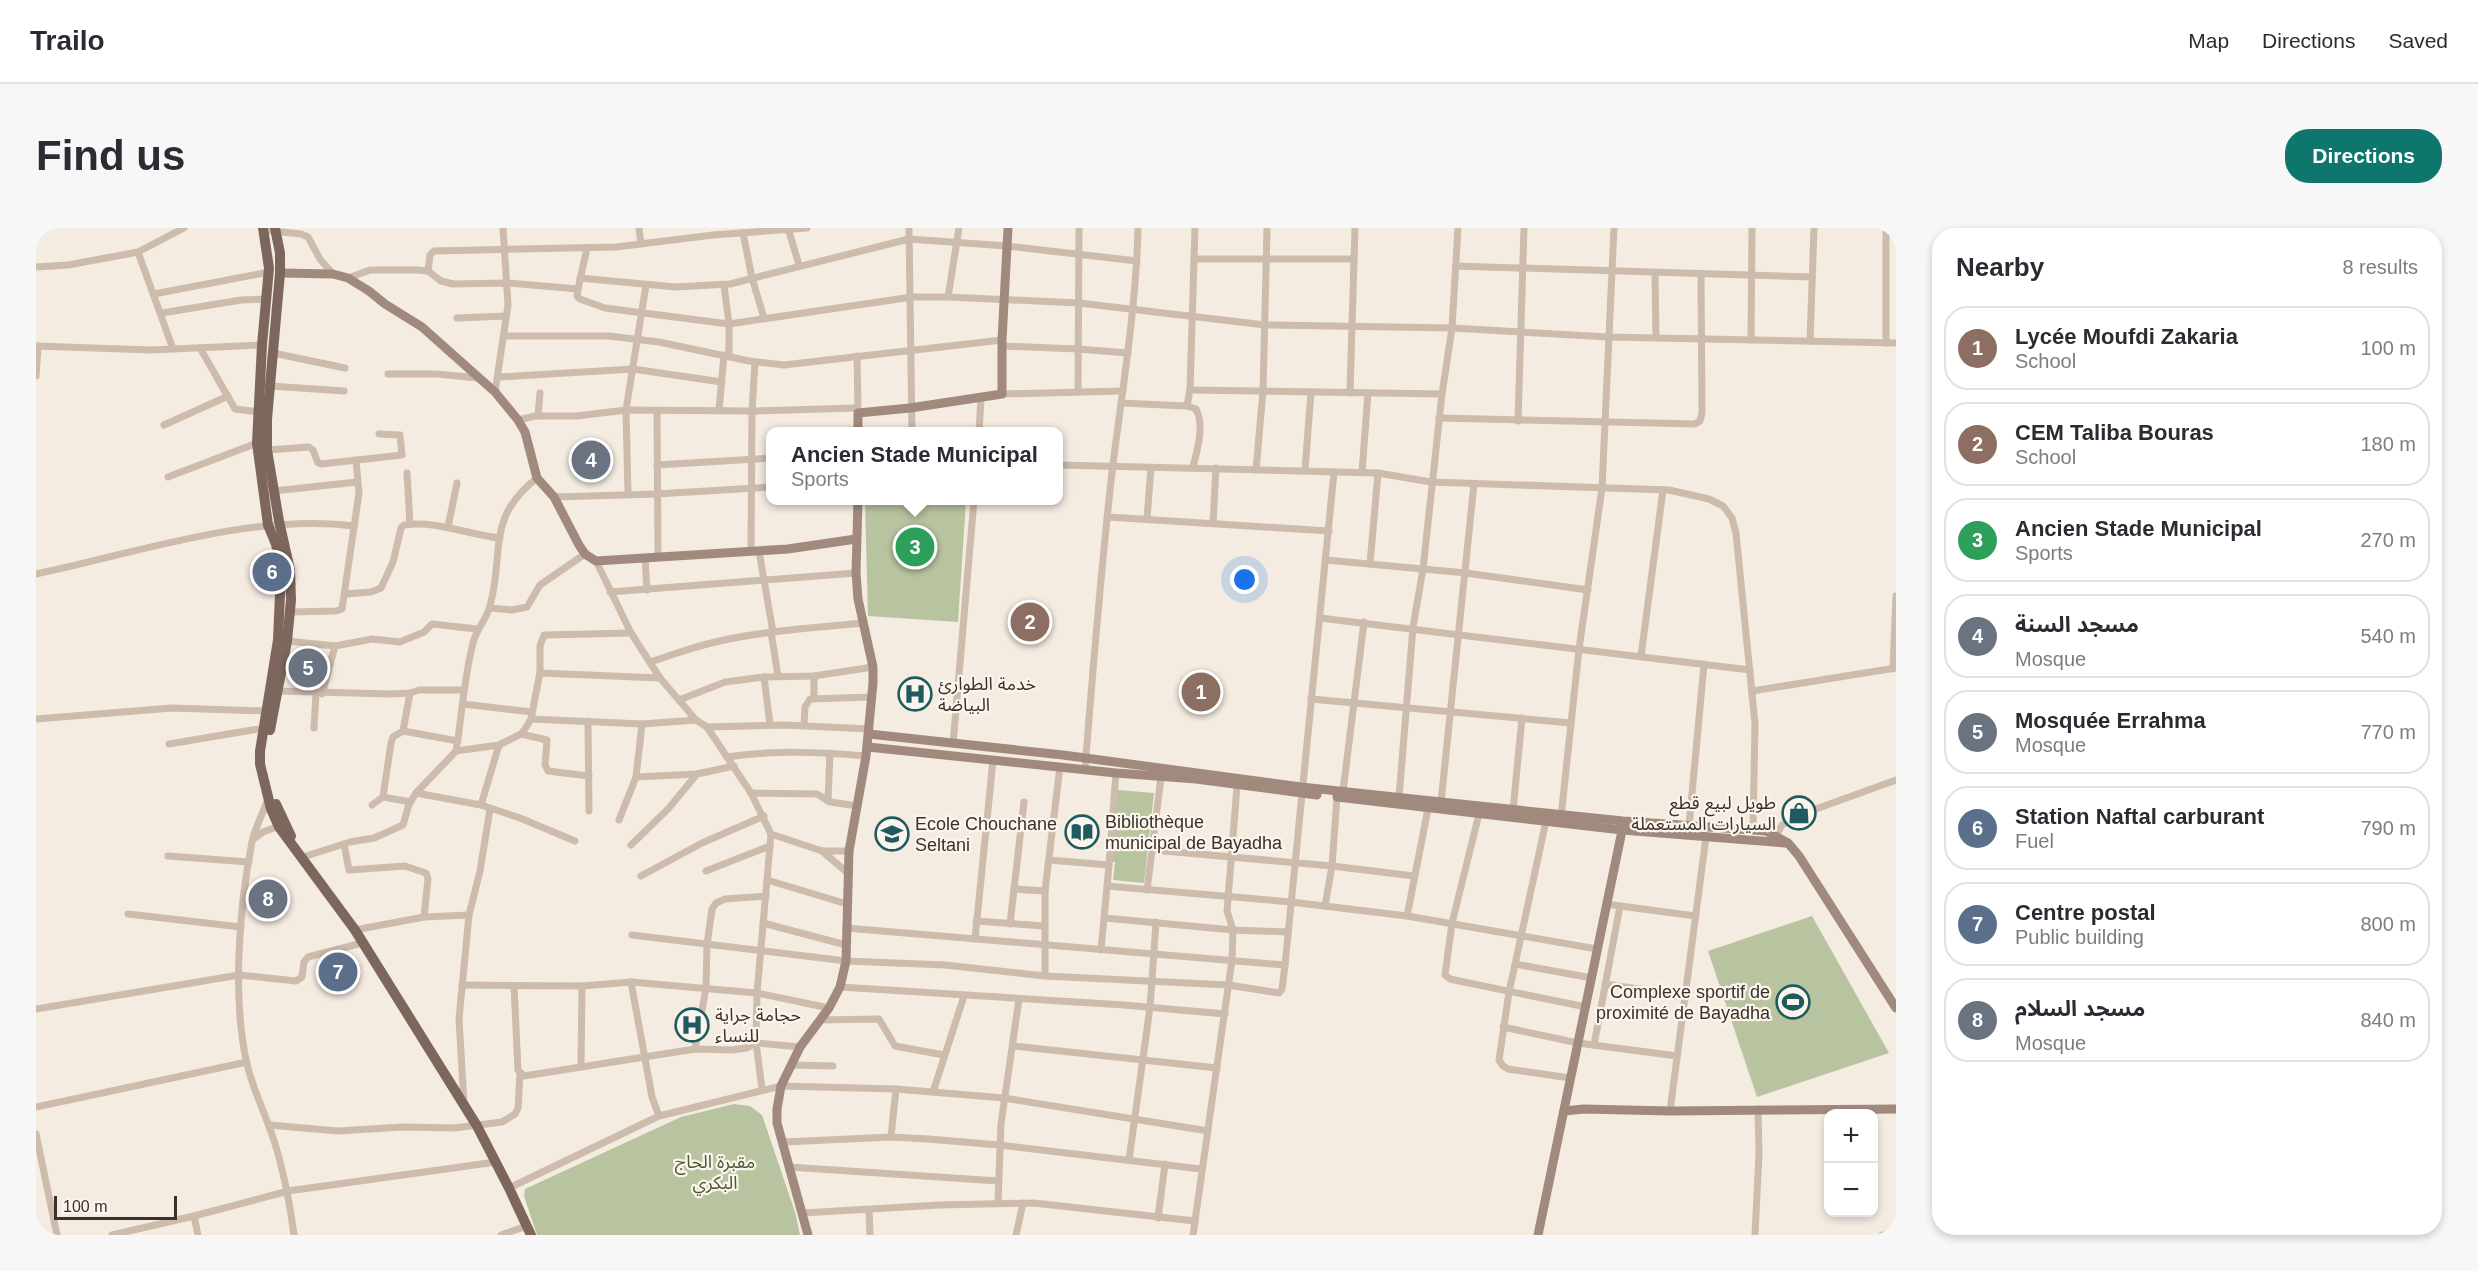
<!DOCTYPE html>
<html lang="en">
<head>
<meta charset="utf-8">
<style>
	:root { --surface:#fff; --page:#f7f7f7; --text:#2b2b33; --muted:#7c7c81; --line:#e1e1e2; --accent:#0f766e }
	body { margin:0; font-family:Helvetica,"Noto Sans Arabic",sans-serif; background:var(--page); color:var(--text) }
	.controls { position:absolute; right:18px; bottom:18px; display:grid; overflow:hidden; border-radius:12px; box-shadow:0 3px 9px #0003 }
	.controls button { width:54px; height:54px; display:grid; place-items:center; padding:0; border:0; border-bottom:2px solid var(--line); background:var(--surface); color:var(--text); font:30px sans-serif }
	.scale { position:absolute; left:18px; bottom:15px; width:123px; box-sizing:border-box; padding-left:6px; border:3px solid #3b302b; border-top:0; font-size:16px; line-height:21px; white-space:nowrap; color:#3b302b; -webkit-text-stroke:4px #fbf5ee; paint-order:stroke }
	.you { position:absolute; left:1209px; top:352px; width:21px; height:21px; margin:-15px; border:4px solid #fff; border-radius:50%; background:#1a73e8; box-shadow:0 0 0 9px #1a73e833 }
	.badge { display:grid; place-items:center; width:39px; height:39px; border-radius:50%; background:var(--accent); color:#fff; font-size:20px; font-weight:700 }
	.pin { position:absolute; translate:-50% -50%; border:3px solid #fff; box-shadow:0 2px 6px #0006 }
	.popup { position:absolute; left:730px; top:199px; width:297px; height:78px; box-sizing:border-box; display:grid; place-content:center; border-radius:12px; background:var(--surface); filter:drop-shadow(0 2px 4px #0005); font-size:20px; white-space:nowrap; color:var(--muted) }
	.popup b { font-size:22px; color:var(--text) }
	.popup::after { content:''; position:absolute; left:50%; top:100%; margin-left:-12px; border:12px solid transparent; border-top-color:var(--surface) }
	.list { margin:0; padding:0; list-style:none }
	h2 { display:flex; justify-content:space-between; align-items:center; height:78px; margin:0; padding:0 24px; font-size:26px }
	h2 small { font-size:20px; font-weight:400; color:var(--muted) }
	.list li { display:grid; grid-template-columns:39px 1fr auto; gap:18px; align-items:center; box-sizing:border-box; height:84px; margin:0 12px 12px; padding:0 12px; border:2px solid var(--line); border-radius:24px }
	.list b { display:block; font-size:22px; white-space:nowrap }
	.list p { margin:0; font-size:20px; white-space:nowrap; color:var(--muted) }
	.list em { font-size:20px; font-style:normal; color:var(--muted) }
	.map { position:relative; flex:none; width:1860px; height:1007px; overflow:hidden; border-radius:24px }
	header { display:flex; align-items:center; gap:36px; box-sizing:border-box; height:84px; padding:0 30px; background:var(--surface); border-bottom:2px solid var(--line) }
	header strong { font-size:28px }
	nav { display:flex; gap:33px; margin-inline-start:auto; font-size:21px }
	.intro { display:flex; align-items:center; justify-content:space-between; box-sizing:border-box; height:144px; padding:0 36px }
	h1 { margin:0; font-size:42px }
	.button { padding:15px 27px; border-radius:24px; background:var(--accent); color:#fff; font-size:21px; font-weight:700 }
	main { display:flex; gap:36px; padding:0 36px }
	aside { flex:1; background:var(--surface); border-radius:24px; box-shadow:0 3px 9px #0003 }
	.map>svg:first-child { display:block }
	.green { fill:#b8c4a0 }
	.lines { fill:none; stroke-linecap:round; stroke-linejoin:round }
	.street { stroke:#cdbbac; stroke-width:7 }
	.secondary { stroke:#a18a7d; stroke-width:9 }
	.primary { stroke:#7d675c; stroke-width:10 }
	.labels { text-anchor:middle; stroke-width:4.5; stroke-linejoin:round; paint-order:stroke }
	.poi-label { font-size:18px; fill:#3b302b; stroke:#fbf5ee; text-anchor:start }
	.park-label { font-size:18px; fill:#4a5a2e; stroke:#fbf5ee }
</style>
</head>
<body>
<header>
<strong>Trailo</strong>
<nav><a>Map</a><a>Directions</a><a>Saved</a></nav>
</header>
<div class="intro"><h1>Find us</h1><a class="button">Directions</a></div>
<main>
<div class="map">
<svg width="1860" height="1007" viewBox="0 0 1860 1007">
	<rect width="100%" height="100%" fill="#f4ebe1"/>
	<g class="green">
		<path d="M829,273H930L922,394L832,388Z"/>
		<path d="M1082,562L1118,565L1108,655L1077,652L1079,634H1074Z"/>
		<path d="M1776,688L1853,825L1721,869L1672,723Z"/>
		<path d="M698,876L714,878L726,887L759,984L764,1007H501L488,968L489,961L645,889Z"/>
	</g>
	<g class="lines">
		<g class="street">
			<path d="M603,0L605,16"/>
			<path d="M752,0L763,37"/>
			<path d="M873,0L876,204"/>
			<path d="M1850,0V115"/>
			<path d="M227,2L265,6L272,9L284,31L297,46"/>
			<path d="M707,5L716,50L728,90"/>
			<path d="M102,24L137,121"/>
			<path d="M1158,31H1317"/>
			<path d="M1420,38L1776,49"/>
			<path d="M0,39L32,37L102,24L148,0"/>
			<path d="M392,43L394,27L398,23L580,19L677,7L771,0"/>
			<path d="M1619,45L1620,110"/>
			<path d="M312,50L334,42H381L392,43L405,53L417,56L471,55L542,61L551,20"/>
			<path d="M544,50L639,59L694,56L873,11L971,18L1101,33"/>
			<path d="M688,57L693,96V128"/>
			<path d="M542,61L541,68L544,71L569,80L693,96L876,69H912L1043,75L1229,97L1416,100L1572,109L1860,115"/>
			<path d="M118,66L233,44"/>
			<path d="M912,69L923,0"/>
			<path d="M126,85L205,72L231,71"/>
			<path d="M421,90L470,88"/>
			<path d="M469,108H573L623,114L713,133L748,137L966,112"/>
			<path d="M1715,112L1716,0"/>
			<path d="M1774,113L1778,0"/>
			<path d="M0,118L115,122L226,117"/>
			<path d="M966,118L1042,121L1092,125"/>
			<path d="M164,120L199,181L223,184"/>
			<path d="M237,125L309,140"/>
			<path d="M821,128L822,182"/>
			<path d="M352,146H401L442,150"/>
			<path d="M0,148L2,118"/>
			<path d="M463,149L597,141L686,154"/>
			<path d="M234,158L308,163"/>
			<path d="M1154,162L1406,166"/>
			<path d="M1042,163L1043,0"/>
			<path d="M459,164L472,77L467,0"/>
			<path d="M1314,165L1319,0"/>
			<path d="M966,166L1087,163"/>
			<path d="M1085,175L1151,178L1160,181C1169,198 1161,222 1157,239"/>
			<path d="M1151,178L1154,162L1159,0"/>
			<path d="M683,182L688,127"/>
			<path d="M621,183L622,329"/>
			<path d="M502,188L504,165"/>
			<path d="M1403,190L1659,196L1664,193L1666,185L1665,46"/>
			<path d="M482,192L499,188H541L590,182L716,183L821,180"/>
			<path d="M1482,193L1488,0"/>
			<path d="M128,197L192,168"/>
			<path d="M943,204L945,170"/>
			<path d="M231,222L273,219L277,222L282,235L285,236L366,227L364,207L343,206"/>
			<path d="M621,237L735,230"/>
			<path d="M1023,237L1342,245L1395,254L1633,262L1673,271L1687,278L1696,290L1700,305L1719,496L1717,602"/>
			<path d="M1220,242L1227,163L1231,0"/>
			<path d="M1269,242L1275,164"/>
			<path d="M1326,244L1332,165"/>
			<path d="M371,245L374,296"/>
			<path d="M132,249L221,215"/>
			<path d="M238,263L321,254"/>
			<path d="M592,266L590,182L610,57"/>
			<path d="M518,269L621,266L735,259"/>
			<path d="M1072,289L1293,303"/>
			<path d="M1111,291L1115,240"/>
			<path d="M1177,295L1180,240"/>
			<path d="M412,299L421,255"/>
			<path d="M715,323L716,183L719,134"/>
			<path d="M723,323L737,404"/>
			<path d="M609,330L611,362"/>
			<path d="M1290,332L1430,345L1552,362"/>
			<path d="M560,333L595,405L624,450L660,492L671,499L715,565L735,606L721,765L720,815L726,861"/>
			<path d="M1334,336L1342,245"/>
			<path d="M0,346C100,325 216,285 318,298"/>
			<path d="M574,364L820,345"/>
			<path d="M309,366L335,364L345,360L357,334L365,300L368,297C401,292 432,307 464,310"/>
			<path d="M454,380L476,382L491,379L504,357L549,326"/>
			<path d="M254,384L300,383L306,381L323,265L320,232"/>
			<path d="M1284,390L1714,442"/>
			<path d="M735,404L742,448"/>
			<path d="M251,413L299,418L336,411L364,414L388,404L396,396L441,401"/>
			<path d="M1605,428L1627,262"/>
			<path d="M614,434C633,428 652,421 671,416C722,403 775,400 827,395"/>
			<path d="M1857,441L1860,368"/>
			<path d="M504,445L624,450"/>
			<path d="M778,448V470"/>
			<path d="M728,449L734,496"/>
			<path d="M242,463L354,466L374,465L383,462H428"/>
			<path d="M1716,463L1860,440"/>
			<path d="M374,465L367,503L357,509L355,515L347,569L375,574"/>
			<path d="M286,466L299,418"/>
			<path d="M1275,471L1535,495"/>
			<path d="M643,472L689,454L728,449L778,448L837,439"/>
			<path d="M427,476L496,484"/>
			<path d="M0,491L136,480L230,483"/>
			<path d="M495,491L606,496L660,492"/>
			<path d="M552,493L553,583"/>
			<path d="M768,497L769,479L774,471L836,469"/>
			<path d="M671,499L748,497L834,501"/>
			<path d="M278,500L280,466"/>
			<path d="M367,503L422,513"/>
			<path d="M485,506L511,512L509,537L512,543L553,548"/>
			<path d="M133,516L228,500"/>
			<path d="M917,516L938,272"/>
			<path d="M420,523C426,487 428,450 437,415C440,401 451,391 454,378C469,323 449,291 501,250"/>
			<path d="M691,529C738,522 784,524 830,528"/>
			<path d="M1049,541C1057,440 1065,337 1077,236C1087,157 1100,80 1102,0"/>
			<path d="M600,549L661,546L698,538"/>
			<path d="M1307,563L1328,394"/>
			<path d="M380,565L445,577L484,590L539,613"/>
			<path d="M715,565L781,566L794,574L822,578"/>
			<path d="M1363,569L1377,399L1387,341L1406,166L1416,100L1422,0"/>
			<path d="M232,571C227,585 219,600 216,614C203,680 196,771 211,836C216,858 225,876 232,896C246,931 253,970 258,1007"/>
			<path d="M792,573L794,525"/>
			<path d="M1405,574L1438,256"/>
			<path d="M336,577L347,569"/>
			<path d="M445,577L463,517"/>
			<path d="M1477,582L1486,490"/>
			<path d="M1443,586L1416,695L1409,747L1414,751L1423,753L1550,779"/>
			<path d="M1525,589L1543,421L1566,260L1578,0"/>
			<path d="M583,592L600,549L606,496"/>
			<path d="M1510,593L1473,764L1463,832L1467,838L1472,841L1534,850"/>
			<path d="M1653,598L1668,436"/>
			<path d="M735,606L786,623H813"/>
			<path d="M219,610L227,604L246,597"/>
			<path d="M1738,611L1746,597L1766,586L1860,552"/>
			<path d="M308,616L313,642L369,638L390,645L392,651L388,689"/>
			<path d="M595,617L632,581L661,546"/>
			<path d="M1117,622L1296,638L1378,648"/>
			<path d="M786,623L813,646"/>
			<path d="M132,628L213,634"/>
			<path d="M264,630L314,614L338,610L367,597L373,576L380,565L420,523L463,517L485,506L489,501L495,491L500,465L504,445V418L508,407L595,405"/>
			<path d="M1013,632L1073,637L1065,722"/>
			<path d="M1073,637L1080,545"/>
			<path d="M670,643L734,618"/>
			<path d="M605,648L666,615L728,588"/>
			<path d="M731,652L811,676"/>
			<path d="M1071,658L1255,674L1371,688L1392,581"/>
			<path d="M978,661L1009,663"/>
			<path d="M1111,662L1125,549"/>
			<path d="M1289,678L1296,638L1301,569"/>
			<path d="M1584,678L1660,688"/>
			<path d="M92,686L205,699"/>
			<path d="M1371,688L1561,721"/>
			<path d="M1069,690L1197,702L1251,704"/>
			<path d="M940,693L1008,698"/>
			<path d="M727,695L810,717"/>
			<path d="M974,696L988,574"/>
			<path d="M810,700L1249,737"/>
			<path d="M319,702L388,689L433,687"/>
			<path d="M596,707L810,733L909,737L1009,748L1192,757L1243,765L1246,761L1249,737L1298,244"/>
			<path d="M939,711L957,532"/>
			<path d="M1479,736L1556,750"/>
			<path d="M1009,748V663L1024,538"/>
			<path d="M595,754L616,869L623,888"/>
			<path d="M1569,756L1649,768"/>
			<path d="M426,757L546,758L595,754L721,765L793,780"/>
			<path d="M478,758L482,842L488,848L659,821L696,822L710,820L720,815L764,819"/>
			<path d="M804,759L1088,777L1189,786"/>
			<path d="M0,781L203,747L260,753L266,749L268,734L272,729L326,715"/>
			<path d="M784,792L843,791L859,818L908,827"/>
			<path d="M1467,799L1542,815L1641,828"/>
			<path d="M1558,817L1584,678L1571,676"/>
			<path d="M977,818L1181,840"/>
			<path d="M659,821L670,760L671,717L676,681L680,675L689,671L730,668"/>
			<path d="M755,837L797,838"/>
			<path d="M545,838L546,758"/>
			<path d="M897,864L928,768"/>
			<path d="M428,875L423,791L433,687L444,643L454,581"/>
			<path d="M0,879L211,834"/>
			<path d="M1634,883L1670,609"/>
			<path d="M233,897L302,903L367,899L418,900L466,894L479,886L482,880L484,846"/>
			<path d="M0,906L21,1007"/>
			<path d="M855,909L860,861"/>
			<path d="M748,914L855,909L892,911L963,917L1165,941"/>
			<path d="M1093,932L1114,779L1120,694"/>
			<path d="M753,939L962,953"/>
			<path d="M473,960L623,888L745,858L860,861L968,870L1172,903"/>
			<path d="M962,975L965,896L983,771"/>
			<path d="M833,983L834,1007"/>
			<path d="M767,985L903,977L998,975L1159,993"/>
			<path d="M158,988L162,1007"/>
			<path d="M1122,990L1129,936"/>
			<path d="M76,1007L158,988L252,963L460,934"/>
			<path d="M465,1007L485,1000"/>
			<path d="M980,1007L987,975"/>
			<path d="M1157,1007L1196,732L1197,702L1191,683L1201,558"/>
			<path d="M1719,1007L1723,925L1722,881"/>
			<path d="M1846,1007H1848"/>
		</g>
		<g class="secondary">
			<path d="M244,45L297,46L312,50L333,63L349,76L386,99L459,164L482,192L489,204L501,250L518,269L543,317L549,326L560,333L752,321L820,311"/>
			<path d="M822,204V185L874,180L966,166V112L972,0"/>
			<path d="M833,506L1027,527L1265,559L1405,574L1587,593L1730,603L1752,615L1763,628L1860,780"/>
			<path d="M832,519L1080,545L1160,551L1281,567"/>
			<path d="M1301,569L1586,602L1749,615"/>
			<path d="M1528,883L1548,881L1634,883L1860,881"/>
			<path d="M772,1007L741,895V881L745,858L764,819L793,780L804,759L810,733L813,623L830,528L837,455V439L822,371L820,345L822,272"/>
			<path d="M1502,1007L1587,598"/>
		</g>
		<g class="primary">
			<path d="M227,0L233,40L226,117L221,215L232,297L240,316L245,343L242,412L224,523V536L235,581L243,599L319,702L441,898L473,960L495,1007"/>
			<path d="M234,502L251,413L255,372L254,342L243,293L231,222V191L244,45V25L239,0"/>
			<path d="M240,576L255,608"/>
		</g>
	</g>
	<defs>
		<symbol id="hospital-ring" viewBox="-11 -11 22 22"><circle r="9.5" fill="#fbf5ee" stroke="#1f5a5e" stroke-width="1.5"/><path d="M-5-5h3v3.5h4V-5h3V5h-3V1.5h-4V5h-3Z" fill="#1f5a5e"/></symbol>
		<symbol id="shop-ring" viewBox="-11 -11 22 22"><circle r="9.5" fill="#fbf5ee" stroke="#1f5a5e" stroke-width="1.5"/><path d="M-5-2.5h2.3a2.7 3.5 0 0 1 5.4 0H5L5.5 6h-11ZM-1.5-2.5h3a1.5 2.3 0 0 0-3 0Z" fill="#1f5a5e"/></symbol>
		<symbol id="library-ring" viewBox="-11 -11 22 22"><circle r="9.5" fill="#fbf5ee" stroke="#1f5a5e" stroke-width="1.5"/><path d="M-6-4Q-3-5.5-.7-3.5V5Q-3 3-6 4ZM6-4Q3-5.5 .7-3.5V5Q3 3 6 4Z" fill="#1f5a5e"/></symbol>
		<symbol id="school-ring" viewBox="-11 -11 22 22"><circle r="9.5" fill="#fbf5ee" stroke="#1f5a5e" stroke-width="1.5"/><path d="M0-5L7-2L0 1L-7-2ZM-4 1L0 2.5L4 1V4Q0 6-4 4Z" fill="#1f5a5e"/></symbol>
		<symbol id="stadium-ring" viewBox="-11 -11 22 22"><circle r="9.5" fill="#fbf5ee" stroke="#1f5a5e" stroke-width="1.5"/><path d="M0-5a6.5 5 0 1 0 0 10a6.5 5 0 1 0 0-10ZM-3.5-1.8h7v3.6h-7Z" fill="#1f5a5e"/></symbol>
	</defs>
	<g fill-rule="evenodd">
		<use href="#hospital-ring" x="860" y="447" width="38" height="38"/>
		<use href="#shop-ring" x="1744" y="566" width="38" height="38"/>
		<use href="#library-ring" x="1027" y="585" width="38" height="38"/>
		<use href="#school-ring" x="837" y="587" width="38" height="38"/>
		<use href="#stadium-ring" x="1738" y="755" width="38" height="38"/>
		<use href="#hospital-ring" x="637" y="778" width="38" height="38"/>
	</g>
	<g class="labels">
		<g class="poi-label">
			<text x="902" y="462">خدمة الطوارئ<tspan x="902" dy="21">البياضة</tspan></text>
			<text x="1740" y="581" text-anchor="end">طويل لبيع قطع<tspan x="1740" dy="21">السيارات المستعملة</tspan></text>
			<text x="1069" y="600">Bibliothèque<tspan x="1069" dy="21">municipal de Bayadha</tspan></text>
			<text x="879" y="602">Ecole Chouchane<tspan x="879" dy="21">Seltani</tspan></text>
			<text x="1734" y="770" text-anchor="end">Complexe sportif de<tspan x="1734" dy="21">proximité de Bayadha</tspan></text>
			<text x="679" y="793">حجامة جراية<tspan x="679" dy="21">للنساء</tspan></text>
		</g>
		<g class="park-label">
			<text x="679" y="940">مقبرة الحاج<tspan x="679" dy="21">البكري</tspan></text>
		</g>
	</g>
</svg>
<div class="controls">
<button>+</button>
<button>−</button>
</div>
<div class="scale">100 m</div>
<div class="you"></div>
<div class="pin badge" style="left:1165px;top:464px;background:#8d6e63">1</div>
<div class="pin badge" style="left:994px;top:394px;background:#8d6e63">2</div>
<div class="pin badge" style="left:879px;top:319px;background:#2e9e5b">3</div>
<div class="popup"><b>Ancien Stade Municipal</b>Sports</div>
<div class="pin badge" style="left:555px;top:232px;background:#6b7280">4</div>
<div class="pin badge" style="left:272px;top:440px;background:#6b7280">5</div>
<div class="pin badge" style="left:236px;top:344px;background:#5c6f8a">6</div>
<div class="pin badge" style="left:302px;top:744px;background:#5c6f8a">7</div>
<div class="pin badge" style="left:232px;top:671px;background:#6b7280">8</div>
</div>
<aside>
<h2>Nearby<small>8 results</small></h2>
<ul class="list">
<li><span class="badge" style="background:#8d6e63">1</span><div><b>Lycée Moufdi Zakaria</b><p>School</p></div><em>100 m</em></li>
<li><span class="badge" style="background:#8d6e63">2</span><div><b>CEM Taliba Bouras</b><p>School</p></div><em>180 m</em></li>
<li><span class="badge" style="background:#2e9e5b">3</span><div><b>Ancien Stade Municipal</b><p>Sports</p></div><em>270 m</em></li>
<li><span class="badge" style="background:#6b7280">4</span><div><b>مسجد السنة</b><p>Mosque</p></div><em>540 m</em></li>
<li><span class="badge" style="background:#6b7280">5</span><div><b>Mosquée Errahma</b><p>Mosque</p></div><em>770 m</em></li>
<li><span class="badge" style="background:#5c6f8a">6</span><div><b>Station Naftal carburant</b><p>Fuel</p></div><em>790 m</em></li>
<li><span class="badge" style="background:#5c6f8a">7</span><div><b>Centre postal</b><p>Public building</p></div><em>800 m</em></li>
<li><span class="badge" style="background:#6b7280">8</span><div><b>مسجد السلام</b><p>Mosque</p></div><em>840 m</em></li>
</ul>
</aside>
</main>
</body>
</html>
